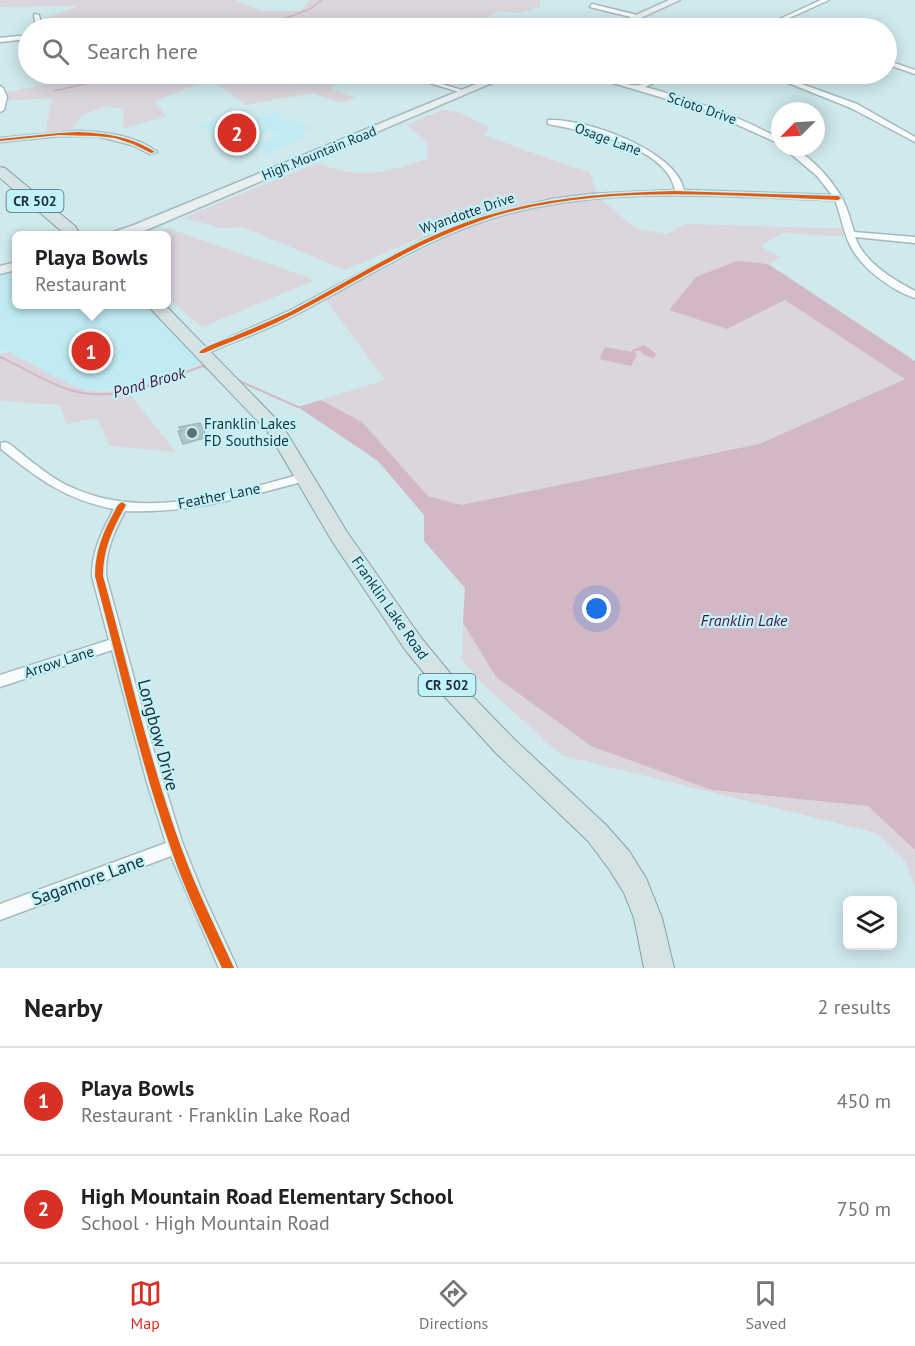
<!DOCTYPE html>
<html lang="en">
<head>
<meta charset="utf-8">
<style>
	:root { --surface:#fff; --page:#f6f6f6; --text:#202124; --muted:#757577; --line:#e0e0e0; --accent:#d93025 }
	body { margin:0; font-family:"PT Sans",sans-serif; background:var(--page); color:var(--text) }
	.controls { position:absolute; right:18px; bottom:18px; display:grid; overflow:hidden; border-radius:9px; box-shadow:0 3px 15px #0003 }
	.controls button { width:54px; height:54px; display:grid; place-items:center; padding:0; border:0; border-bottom:2px solid var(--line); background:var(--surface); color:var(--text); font:30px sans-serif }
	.compass { position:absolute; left:771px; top:102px; width:54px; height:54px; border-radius:50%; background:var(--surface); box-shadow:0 3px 15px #0003; rotate:246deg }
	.you { position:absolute; left:597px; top:609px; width:21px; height:21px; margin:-15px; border:4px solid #fff; border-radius:50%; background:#1a73e8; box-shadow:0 0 0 9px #1a73e833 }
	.badge { display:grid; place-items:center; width:39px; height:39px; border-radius:50%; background:var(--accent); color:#fff; font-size:20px; font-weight:700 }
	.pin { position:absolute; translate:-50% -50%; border:3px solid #fff; box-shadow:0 2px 6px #0006 }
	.popup { position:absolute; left:12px; top:231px; width:159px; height:78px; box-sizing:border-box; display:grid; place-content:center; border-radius:9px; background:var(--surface); filter:drop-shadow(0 2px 4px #0005); font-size:20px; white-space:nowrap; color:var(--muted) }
	.popup b { font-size:22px; color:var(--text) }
	.popup::after { content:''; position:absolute; left:50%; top:100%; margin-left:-12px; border:12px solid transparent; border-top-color:var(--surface) }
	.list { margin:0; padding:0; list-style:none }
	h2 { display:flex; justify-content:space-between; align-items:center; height:78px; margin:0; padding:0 24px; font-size:26px }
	h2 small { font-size:20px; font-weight:400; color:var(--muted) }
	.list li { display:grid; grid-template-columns:39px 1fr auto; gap:18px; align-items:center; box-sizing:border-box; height:108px; padding:0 24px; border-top:2px solid var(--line) }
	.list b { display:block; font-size:22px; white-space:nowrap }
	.list p { margin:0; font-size:20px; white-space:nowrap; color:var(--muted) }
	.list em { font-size:20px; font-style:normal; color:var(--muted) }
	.icon { flex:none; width:33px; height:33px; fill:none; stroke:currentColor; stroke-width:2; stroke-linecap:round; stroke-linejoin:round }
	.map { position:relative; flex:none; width:915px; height:968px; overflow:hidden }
	.search { position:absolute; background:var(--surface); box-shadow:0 3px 15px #0003; left:18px; right:18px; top:18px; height:66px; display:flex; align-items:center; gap:15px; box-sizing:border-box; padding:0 21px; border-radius:33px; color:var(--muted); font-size:22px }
	.sheet { height:294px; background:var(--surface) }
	nav { display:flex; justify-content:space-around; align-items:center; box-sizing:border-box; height:84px; border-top:2px solid var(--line); background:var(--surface); font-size:16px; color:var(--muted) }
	nav a { display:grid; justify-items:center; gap:3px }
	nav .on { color:var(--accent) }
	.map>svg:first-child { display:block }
	.built { fill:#c0ebf2 }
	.green { fill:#dbd5dd }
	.water { fill:#d2b7c5 }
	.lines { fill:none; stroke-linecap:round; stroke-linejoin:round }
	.stream-far1 { stroke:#d2b7c5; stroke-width:1.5 }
	.stream { stroke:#d2b7c5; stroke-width:2 }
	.building { fill:#afc4c7; stroke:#a1b6b9; stroke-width:1.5 }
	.minor-casing { stroke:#a6babd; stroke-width:3 }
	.secondary-casing { stroke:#a6babd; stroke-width:3 }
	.primary-casing { stroke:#84a1a5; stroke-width:2 }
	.minor { fill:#f8fcfc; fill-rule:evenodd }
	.secondary { fill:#e7eff0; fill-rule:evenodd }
	.primary { fill:#d6e3e5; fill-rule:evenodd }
	.cycleway-casing { stroke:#c2f2fa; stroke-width:3 }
	.cycleway { fill:#e8590c; fill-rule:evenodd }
	.poi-dot { fill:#5c7175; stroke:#c2f2fa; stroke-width:2 }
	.labels { text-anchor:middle; stroke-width:4.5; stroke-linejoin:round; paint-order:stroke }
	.far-street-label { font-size:14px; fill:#1e3134; stroke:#c2f2fa }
	.shield { fill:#c2f2fa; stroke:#4f6b6f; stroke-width:1.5 }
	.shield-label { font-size:14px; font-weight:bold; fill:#1e3134 }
	.poi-label { font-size:15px; fill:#1e3134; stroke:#c2f2fa; text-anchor:start }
	.street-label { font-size:15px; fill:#1e3134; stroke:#c2f2fa }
	.water-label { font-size:16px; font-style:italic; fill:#521533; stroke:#c2f2fa }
	.near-street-label { font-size:18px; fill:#1e3134; stroke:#c2f2fa }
</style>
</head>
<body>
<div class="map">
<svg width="915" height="968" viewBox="0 0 915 968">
	<rect width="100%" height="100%" fill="#cfe9ed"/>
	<g class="built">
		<path d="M274,112L285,117L277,120L282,122L291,119L312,128L299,134L306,137L275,150L274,154L262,155L263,151L249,148L250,143L258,144L279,135L268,131L236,143L197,126L213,120L234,129L230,131L233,133L254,125L247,122Z"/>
		<path d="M16,270V304L144,305L201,363L129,387L93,390L74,386L0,348V275Z"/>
	</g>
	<g class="green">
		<path d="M0,0H235L261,11H301L310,0H539L541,7L519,13L500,11L463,28H183L165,20L129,28H89V18L44,19L79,6L0,7Z"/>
		<path d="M51,74H243L244,77H275L307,74L334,82L330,88L356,98L340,103L313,93L246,105L211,79L155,101L166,117L123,128L124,109L107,106L82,115L67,135L45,136L52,98L0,101H6V92L44,85Z"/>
		<path d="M442,110L455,111L490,127L483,135L590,173L597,196L635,228L667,234L685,224L854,229L855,237L783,233L760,246L781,257L768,264L737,261L727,329L785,300L906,378L759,444L461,505L428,496L362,422L321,400L385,380L325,299L458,232L452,224L345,270L243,227L221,228L183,218L317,163C366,181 378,173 427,159V143L407,125Z"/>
		<path d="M168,228L315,280L202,327L166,297V236L152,235Z"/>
		<path d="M8,352L77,388L103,392L126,390L176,452L110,446L97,418L66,424L60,405L0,401V354Z"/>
		<path d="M463,623L496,677L712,790L868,806L915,850V887L905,861L876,833L561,755L483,684L462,660Z"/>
	</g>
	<g class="water">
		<path d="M737,261L768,264L915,361V850L868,806L712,790L591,746L496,677L463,623L465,588L424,541V515L378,461L298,407L321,400L362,422L428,496L461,505L759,444L905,379L785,300L727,329L669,310L696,277Z"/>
		<path d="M644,345L656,354L654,358L644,355L639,350L634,352L637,354L631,366L599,359L605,347L631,352L632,350Z"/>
	</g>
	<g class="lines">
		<g class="stream-far1">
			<path d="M259,28L310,9L322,0"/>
			<path d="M54,91L129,74"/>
		</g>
		<g class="stream">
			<path d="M0,357C22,367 44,381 67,389C113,405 159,382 202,366L209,369"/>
			<path d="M237,380L298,407"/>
		</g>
	</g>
	<path class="building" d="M200,423L207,437L183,444L178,431H181L179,427Z"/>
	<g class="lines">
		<defs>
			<g id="minor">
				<path d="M821,0H829L767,28H760Z"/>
				<path d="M592,4L641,16L642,17L639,19L590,7Z"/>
				<path d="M34,14L39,15L42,28H36Z"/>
				<path d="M28,35V39L0,42V38Z"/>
				<path d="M886,60L915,70V74L886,64Z"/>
				<path d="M400,74H409L468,92L463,93Z"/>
				<path d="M583,74C601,72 623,87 638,85C650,84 660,74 673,74L645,87C692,100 737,115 780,139V144L707,111Z"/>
				<path d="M766,74H774L857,104L915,137V142L851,108Z"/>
				<path d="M0,86L3,88L7,97L4,110L0,112Z"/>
				<path d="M548,120C585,118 676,150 684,190L832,195L817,176L783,147C805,147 833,181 843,200C848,210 851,221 854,232L915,237V243L855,237C865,263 892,279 915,291V298C891,290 861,268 850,245C843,231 841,215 835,200C728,197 619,186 514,212C435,232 368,277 297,314C268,330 236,340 206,354H198L197,352L291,310L424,239L480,217L552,199L592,194L675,190C667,146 585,131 548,124Z"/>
				<path d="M78,131C104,132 135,135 157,152L150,154L132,145L97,136H59L0,142V138Z"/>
				<path d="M5,442C13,445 20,453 27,458C41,469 56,481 73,488C147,521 231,493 305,473L311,477L309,480C248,496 189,514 125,511C114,532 105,551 106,576L152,745L182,842L202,892L237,968H219L171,856L0,920V904L166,843L146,779L112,650L0,687V675L109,640L92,576C92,551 102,531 114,509C66,500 37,478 1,449V443Z"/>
			</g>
			<g id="secondary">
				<path d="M669,0H680L619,28H607Z"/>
				<path d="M500,74H513L144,231L125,236H102L134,225Z"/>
				<path d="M16,262V270L0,274V266Z"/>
			</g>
			<g id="primary">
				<path d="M0,167L5,168L75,226L81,236H67L0,178Z"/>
				<path d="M146,304H164L282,425L347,532L422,639L450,673L514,739L606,825L629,851L646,878L662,918L674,968H644L634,918L624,893L609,869L588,841L496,753L434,685L406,651L332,541L268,432Z"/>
			</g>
		</defs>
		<use href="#minor" class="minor-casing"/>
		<use href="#secondary" class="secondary-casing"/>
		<use href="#primary" class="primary-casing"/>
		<use href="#minor" class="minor"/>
		<use href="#secondary" class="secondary"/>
		<use href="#primary" class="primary"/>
		<defs>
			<g id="cycleway">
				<path d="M78,132C105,133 133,137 155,152L151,153L133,144L115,138L97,136L59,135L0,141V139L59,133Z"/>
				<path d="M674,191L838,196L841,198L838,200C730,196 619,185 513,211C434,231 367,276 296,313C266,329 235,340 204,353H200L199,352C208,345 221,341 232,337C251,329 271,321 290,312C344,284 395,251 451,228C523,199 598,193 674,191Z"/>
				<path d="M122,502L126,505C113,528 103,549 103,576C128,666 149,759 181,847C196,889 216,928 234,968H222C203,928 184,888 170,846C139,758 119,666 95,576C95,549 105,528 118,505Z"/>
			</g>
		</defs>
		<use href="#cycleway" class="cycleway-casing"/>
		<use href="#cycleway" class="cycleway"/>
	</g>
	<circle class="poi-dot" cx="192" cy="433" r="6"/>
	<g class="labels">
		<g class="far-street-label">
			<text transform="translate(702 108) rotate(19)" y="5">Scioto Drive</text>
			<text transform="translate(608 139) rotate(20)" y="5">Osage Lane</text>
			<text transform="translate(319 153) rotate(-22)" y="5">High Mountain Road</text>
			<text transform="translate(467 213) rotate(-19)" y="5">Wyandotte Drive</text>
		</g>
		<g class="shield">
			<rect x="6.5" y="190" width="57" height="22" rx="4.5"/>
			<rect x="418.5" y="674" width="57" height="22" rx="4.5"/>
		</g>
		<g class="shield-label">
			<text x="35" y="206">CR 502</text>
			<text x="447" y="690">CR 502</text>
		</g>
		<g class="poi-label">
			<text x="204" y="429">Franklin Lakes<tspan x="204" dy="17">FD Southside</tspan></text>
		</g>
		<g class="street-label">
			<text transform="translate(219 496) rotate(-11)" y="5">Feather Lane</text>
			<text transform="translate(390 608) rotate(55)" y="5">Franklin Lake Road</text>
			<text transform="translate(59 662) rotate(-18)" y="5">Arrow Lane</text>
		</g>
		<g class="water-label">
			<text transform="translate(149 382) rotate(-16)" y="6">Pond Brook</text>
			<text x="744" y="626">Franklin Lake</text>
		</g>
		<g class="near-street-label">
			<text transform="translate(158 735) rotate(75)" y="6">Longbow Drive</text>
			<text transform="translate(88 880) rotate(-20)" y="6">Sagamore Lane</text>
		</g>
	</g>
</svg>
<div class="controls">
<button><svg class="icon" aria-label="layers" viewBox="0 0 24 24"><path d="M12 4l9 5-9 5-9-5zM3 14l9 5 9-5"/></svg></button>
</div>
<svg class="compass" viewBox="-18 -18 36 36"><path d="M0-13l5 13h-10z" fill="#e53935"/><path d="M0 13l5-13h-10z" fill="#757577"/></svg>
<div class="you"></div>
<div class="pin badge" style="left:91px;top:351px">1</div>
<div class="popup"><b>Playa Bowls</b>Restaurant</div>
<div class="pin badge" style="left:237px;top:133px">2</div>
<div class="search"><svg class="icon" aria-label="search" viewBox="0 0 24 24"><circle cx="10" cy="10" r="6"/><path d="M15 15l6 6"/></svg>Search here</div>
</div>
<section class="sheet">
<h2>Nearby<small>2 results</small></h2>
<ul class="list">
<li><span class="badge">1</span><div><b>Playa Bowls</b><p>Restaurant · Franklin Lake Road</p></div><em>450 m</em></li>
<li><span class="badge">2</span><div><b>High Mountain Road Elementary School</b><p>School · High Mountain Road</p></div><em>750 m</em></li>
</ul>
</section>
<nav>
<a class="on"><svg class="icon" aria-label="map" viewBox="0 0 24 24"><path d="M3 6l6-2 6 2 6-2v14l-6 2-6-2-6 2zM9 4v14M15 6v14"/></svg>Map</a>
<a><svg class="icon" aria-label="directions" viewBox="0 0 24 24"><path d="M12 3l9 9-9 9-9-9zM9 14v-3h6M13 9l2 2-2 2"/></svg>Directions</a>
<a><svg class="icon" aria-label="saved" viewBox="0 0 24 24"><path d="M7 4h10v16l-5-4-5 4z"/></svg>Saved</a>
</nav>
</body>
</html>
